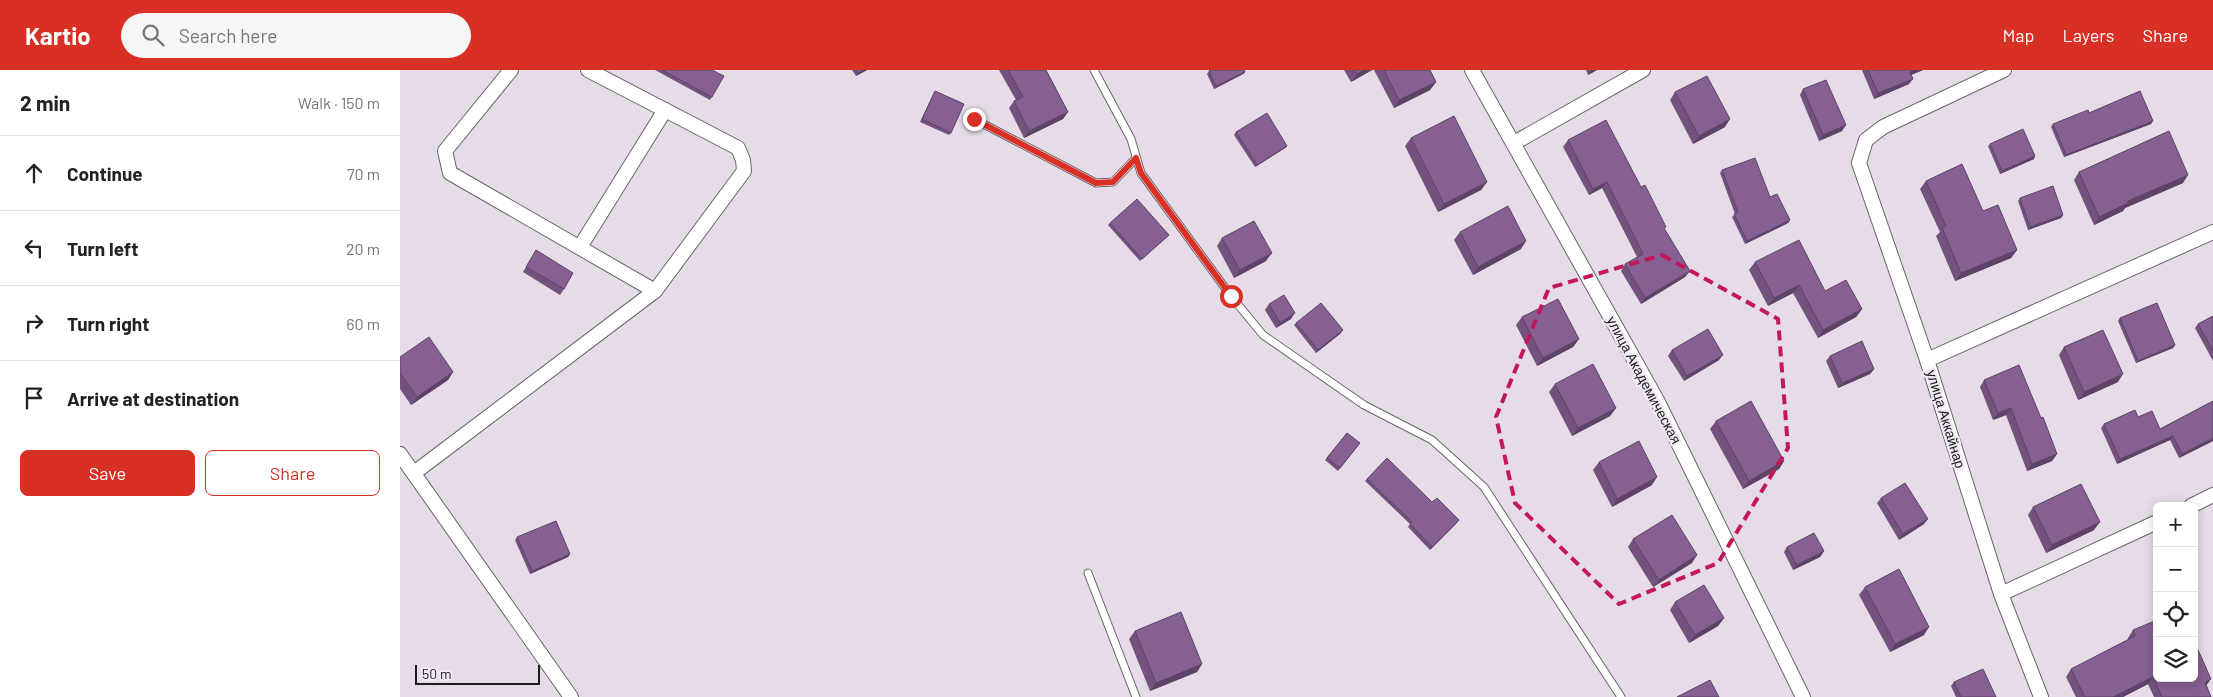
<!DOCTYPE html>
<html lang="en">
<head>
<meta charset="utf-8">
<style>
	:root { --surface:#fff; --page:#f6f6f6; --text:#222; --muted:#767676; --line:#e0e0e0; --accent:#d93025 }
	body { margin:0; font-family:Barlow,sans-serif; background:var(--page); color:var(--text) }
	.controls { position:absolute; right:15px; bottom:15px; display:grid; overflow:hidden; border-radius:8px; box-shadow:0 2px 12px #0003 }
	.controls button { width:45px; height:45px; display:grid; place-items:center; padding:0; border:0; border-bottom:1px solid var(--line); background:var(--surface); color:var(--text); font:25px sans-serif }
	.scale { position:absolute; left:15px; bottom:12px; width:125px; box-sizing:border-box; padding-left:5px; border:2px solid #1d1a1e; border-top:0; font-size:14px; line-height:18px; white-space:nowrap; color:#1d1a1e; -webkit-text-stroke:4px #f2e9f5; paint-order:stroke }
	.stop { position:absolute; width:15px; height:15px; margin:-11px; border:4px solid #d93025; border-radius:50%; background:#fff }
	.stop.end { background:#d93025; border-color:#fff; box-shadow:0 1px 5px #0008 }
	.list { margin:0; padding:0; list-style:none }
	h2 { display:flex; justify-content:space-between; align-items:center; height:65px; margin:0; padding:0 20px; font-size:21px }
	h2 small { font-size:16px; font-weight:400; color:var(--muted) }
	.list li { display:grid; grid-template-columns:32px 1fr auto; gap:15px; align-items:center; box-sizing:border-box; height:75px; padding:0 20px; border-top:1px solid var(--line) }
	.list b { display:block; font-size:19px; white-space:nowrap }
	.list em { font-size:16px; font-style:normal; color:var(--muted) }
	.actions { display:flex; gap:10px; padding:15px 20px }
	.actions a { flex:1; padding:11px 0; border:1px solid var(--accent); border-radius:8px; text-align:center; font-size:18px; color:var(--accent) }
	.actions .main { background:var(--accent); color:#fff }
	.icon { flex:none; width:28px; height:28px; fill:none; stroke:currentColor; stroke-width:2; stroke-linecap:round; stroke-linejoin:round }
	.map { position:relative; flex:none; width:1813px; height:627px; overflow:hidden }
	header { display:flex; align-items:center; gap:30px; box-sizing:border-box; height:70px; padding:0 25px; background:var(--accent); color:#fff }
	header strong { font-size:24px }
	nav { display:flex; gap:28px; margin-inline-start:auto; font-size:18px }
	.search { width:350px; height:45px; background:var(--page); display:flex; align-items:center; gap:12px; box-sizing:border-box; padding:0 18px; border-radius:28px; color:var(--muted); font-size:19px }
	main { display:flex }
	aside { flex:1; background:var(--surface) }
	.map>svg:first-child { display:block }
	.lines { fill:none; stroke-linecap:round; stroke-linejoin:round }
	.service-casing { stroke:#6b636d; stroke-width:9 }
	.minor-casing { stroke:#6b636d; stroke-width:16 }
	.service { stroke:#fff; stroke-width:7 }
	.minor { stroke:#fff; stroke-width:14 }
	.wall { fill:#73537e }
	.shaded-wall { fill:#5e4366 }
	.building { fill:#866092; stroke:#5e4366 }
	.route { stroke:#d93025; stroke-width:6 }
	.marked { fill:none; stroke:#c2185b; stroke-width:4; stroke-dasharray:10 6; stroke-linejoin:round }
	.labels { text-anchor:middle; stroke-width:4.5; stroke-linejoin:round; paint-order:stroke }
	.street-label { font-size:14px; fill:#1d1a1e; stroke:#f2e9f5 }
</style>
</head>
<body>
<header>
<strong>Kartio</strong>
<div class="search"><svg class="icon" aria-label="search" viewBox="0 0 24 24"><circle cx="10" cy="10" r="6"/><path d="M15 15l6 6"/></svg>Search here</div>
<nav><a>Map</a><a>Layers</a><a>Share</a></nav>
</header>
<main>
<aside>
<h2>2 min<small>Walk · 150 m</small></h2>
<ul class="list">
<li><svg class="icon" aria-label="ahead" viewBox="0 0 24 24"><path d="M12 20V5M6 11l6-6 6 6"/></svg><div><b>Continue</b></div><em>70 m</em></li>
<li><svg class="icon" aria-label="left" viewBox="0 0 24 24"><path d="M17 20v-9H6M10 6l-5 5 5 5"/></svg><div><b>Turn left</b></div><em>20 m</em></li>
<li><svg class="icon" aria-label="right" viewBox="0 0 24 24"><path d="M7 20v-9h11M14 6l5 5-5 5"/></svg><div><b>Turn right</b></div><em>60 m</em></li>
<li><svg class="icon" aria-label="arrive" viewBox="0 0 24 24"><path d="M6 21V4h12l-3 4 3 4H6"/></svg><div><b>Arrive at destination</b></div></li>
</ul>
<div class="actions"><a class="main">Save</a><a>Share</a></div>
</aside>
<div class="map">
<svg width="1813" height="627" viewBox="0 0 1813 627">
	<rect width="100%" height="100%" fill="#e5dce7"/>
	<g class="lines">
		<defs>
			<g id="service">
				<path d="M694,0L731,69L741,103L831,226L863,265L964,335L1032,370L1084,417L1221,627"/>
				<path d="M574,49L696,113L713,112L736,88"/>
				<path d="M688,503L736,627"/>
			</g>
			<g id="minor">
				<path d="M111,0L45,81L50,103L255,221"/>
				<path d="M1072,0L1258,332L1403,627"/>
				<path d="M1604,0L1483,57L1466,70L1459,93L1527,290L1601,524L1641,627"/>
				<path d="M1114,73L1243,0"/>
				<path d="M180,177L265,40"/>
				<path d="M1527,290L1813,162"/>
				<path d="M0,384L171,627"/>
				<path d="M14,403L255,221L344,101L343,90L338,78L188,0"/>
				<path d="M1791,436L1813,425"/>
				<path d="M1601,524L1757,452"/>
			</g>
		</defs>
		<use href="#service" class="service-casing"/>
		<use href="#minor" class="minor-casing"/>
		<use href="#service" class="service"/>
		<use href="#minor" class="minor"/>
	</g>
	<g class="wall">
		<path d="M255,0H312V27L310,30Z"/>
		<path d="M452,0H467L456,6Z"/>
		<path d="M599,0H646L668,42L663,49L624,68L609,38L614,31L616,30Z"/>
		<path d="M944,0H972L951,12Z"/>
		<path d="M974,0H1030L1036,12L1030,20L994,38Z"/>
		<path d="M1186,0H1197L1188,5Z"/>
		<path d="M1462,0H1523L1511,5L1509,14L1474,29Z"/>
		<path d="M809,1L845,2L843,4L814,19L807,4Z"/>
		<path d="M1403,19L1442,61L1419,71L1400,25Z"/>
		<path d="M535,21L551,63L549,65L520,52Z"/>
		<path d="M1275,22L1325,57L1293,74L1270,30Z"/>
		<path d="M1653,54H1751L1664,87L1651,57Z"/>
		<path d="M836,62L887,76L885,78L855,97L834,65Z"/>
		<path d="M1011,68L1087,112L1081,120L1038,142L1005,76Z"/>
		<path d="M1168,70L1241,117L1265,160L1290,201L1285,207L1241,234L1221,201L1225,194L1237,187L1202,118L1189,125L1163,77Z"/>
		<path d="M1590,74L1634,89L1600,104L1588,76Z"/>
		<path d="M1322,100L1370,127L1390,150L1388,153L1345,174L1332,147L1335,144L1320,103Z"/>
		<path d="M1679,102L1783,113L1725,138L1723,141L1694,155L1674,110Z"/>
		<path d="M1526,111L1583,141L1617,180L1611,188L1555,211L1536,166L1540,162L1520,119Z"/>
		<path d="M1620,128L1663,145L1661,148L1628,160L1618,131Z"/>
		<path d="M710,153L767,167L740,191L708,155Z"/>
		<path d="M1060,162L1121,179L1073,205L1054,170Z"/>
		<path d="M822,168L866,191L834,208L817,176Z"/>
		<path d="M136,180L164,219L160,225L123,202Z"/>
		<path d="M1355,192L1425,221L1462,239L1456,247L1418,268L1393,223L1368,236L1349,200Z"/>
		<path d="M869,234L891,249L876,258L865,240Z"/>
		<path d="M1813,246V291L1795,258L1798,254Z"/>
		<path d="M1122,247L1179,269L1173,277L1137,296L1116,255Z"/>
		<path d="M1720,248L1775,275L1773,278L1736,293L1718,251Z"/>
		<path d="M896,253L941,263L916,283L894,255Z"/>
		<path d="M1664,277L1718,312L1678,330L1659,285Z"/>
		<path d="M1272,280L1319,290L1284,311L1268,286Z"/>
		<path d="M1430,286L1474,299L1470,304L1438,318L1426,291Z"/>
		<path d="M0,287L53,302L48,310L11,335L0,319Z"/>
		<path d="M1584,310L1641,348L1657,384L1652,391L1627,401L1606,345L1593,350L1580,317Z"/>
		<path d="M1155,314L1216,338L1210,346L1172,366L1149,322Z"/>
		<path d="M1813,331V371L1779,388L1770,370L1717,394L1701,358L1704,354L1738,347L1760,359Z"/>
		<path d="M1316,351L1384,391L1379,399L1343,419L1310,359Z"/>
		<path d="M947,363L960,373L938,401L925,390Z"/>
		<path d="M1199,392L1252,415L1212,437L1193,400Z"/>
		<path d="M967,409L1032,432L1059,450L1030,480L1008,457L1010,454L965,411Z"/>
		<path d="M1481,428L1524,454L1499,470L1477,433Z"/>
		<path d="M1633,437L1694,460L1646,483L1628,445Z"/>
		<path d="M117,467L170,484L168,487L130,504L115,470Z"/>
		<path d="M1233,469L1292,493L1253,517L1228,477Z"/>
		<path d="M1387,477L1424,481L1420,487L1393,500L1384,482Z"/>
		<path d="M1465,517L1524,565L1490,582L1459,525Z"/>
		<path d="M1275,532L1324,548L1318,556L1289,573L1270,540Z"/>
		<path d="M1733,560L1806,615L1811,627H1754L1748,614L1723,627H1676L1666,607L1671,599L1728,570V568Z"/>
		<path d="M735,561L802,594L797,602L750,621L729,569Z"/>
		<path d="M1554,612L1596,627H1556L1551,616Z"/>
	</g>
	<g class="shaded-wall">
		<path d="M464,0H467L456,6L458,3Z"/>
		<path d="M964,0H972L951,12L957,4Z"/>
		<path d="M1191,0H1197L1188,5Z"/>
		<path d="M1514,0H1523L1506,7L1510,2Z"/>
		<path d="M845,2L843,4L814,19L816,16Z"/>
		<path d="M1513,9L1509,14L1474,29L1478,23Z"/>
		<path d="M1036,12L1030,20L994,38L999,30Z"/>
		<path d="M668,42L663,49L624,68L629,61Z"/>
		<path d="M1330,49L1325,57L1293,74L1299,66Z"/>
		<path d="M1753,51L1751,54L1664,87L1666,85Z"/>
		<path d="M1446,55L1442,61L1419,71L1423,65Z"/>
		<path d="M887,76L885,78L855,97L857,95Z"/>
		<path d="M1635,86L1634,89L1600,104L1602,101Z"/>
		<path d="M1788,105L1783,113L1725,138L1723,141L1694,155L1699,147L1728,131Z"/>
		<path d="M1087,112L1081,120L1038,142L1044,134Z"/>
		<path d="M1207,112L1202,118L1189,125L1193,119Z"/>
		<path d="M1663,145L1661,148L1628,160L1630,157Z"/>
		<path d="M1390,150L1388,153L1345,174L1347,171Z"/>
		<path d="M1126,171L1121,179L1073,205L1078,197Z"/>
		<path d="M1617,180L1611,188L1555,211L1561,203Z"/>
		<path d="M872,183L866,191L834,208L840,200Z"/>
		<path d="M1290,201L1285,207L1241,234L1245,228Z"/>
		<path d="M1399,215L1393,223L1368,236L1374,228Z"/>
		<path d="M1462,239L1456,247L1418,268L1423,260Z"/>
		<path d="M895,243L891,249L876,258L880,253Z"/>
		<path d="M943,260L941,263L916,283L918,280Z"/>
		<path d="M1179,269L1173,277L1137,296L1143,288Z"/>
		<path d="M1775,275L1773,278L1736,293L1738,291Z"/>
		<path d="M1323,285L1319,290L1284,311L1287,306Z"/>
		<path d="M1474,299L1470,304L1438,318L1442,313Z"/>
		<path d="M53,302L48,310L11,335L17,327Z"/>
		<path d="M1723,304L1718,312L1678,330L1684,322Z"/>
		<path d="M1216,338L1210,346L1172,366L1178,358Z"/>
		<path d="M1611,338L1606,345L1593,350L1598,343Z"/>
		<path d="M1773,366L1770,370L1717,394L1720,389Z"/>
		<path d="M1813,368V371L1779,388L1782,384Z"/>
		<path d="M1657,384L1652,391L1627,401L1632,394Z"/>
		<path d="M1384,391L1379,399L1343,419L1349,411Z"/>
		<path d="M1257,407L1252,415L1212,437L1217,429Z"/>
		<path d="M1528,449L1524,454L1499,470L1503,464Z"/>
		<path d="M1059,450L1057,453L1030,480L1032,477Z"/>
		<path d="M1700,452L1694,460L1646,483L1652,475Z"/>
		<path d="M1424,481L1420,487L1393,500L1397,495Z"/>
		<path d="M170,484L168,487L130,504L132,501Z"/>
		<path d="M1297,485L1292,493L1253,517L1259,510Z"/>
		<path d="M1324,548L1318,556L1289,573L1295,565Z"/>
		<path d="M1529,557L1524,565L1490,582L1495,574Z"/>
		<path d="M802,594L797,602L750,621L756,613Z"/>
		<path d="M1753,607L1748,614L1723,627H1713Z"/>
		<path d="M1811,609L1806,616L1805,612Z"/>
	</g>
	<g class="building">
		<path d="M262,0H312L324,6L312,27Z"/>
		<path d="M456,0H464L458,3Z"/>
		<path d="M608,0H646L668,42L629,61L614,31L623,27Z"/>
		<path d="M810,0H844L845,2L816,16L809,1Z"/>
		<path d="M954,0H964L957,4Z"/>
		<path d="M984,0H1030L1036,12L999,30Z"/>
		<path d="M1468,0H1514L1510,2L1513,9L1478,23Z"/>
		<path d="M1307,6L1330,49L1299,66L1275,22Z"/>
		<path d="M1426,10L1446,55L1423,65L1403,19Z"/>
		<path d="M535,21L564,34L551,63L522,49Z"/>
		<path d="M1740,21L1753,51L1666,85L1653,54L1688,40L1689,43Z"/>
		<path d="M867,43L887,76L857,95L836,62Z"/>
		<path d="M1054,46L1087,112L1044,134L1011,68Z"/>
		<path d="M1206,50L1241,117L1245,115L1266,157L1264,158L1290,201L1245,228L1225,194L1243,184L1207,112L1193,119L1168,70Z"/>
		<path d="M1623,59L1635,86L1602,101L1590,74Z"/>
		<path d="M1769,61L1788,105L1728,131V133L1699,147L1679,102Z"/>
		<path d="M1355,88L1370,127L1377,124L1390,150L1347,171L1334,144L1338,142L1322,100Z"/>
		<path d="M1562,94L1583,141L1598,135L1617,180L1561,203L1542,158L1546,156L1526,111Z"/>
		<path d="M1653,116L1663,145L1630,157L1620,128Z"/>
		<path d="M737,129L769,165L742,189L710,153Z"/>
		<path d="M1108,136L1126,171L1078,197L1060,162Z"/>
		<path d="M854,151L872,183L840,200L822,168Z"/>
		<path d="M1399,170L1425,221L1446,210L1462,239L1423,260L1399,215L1374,228L1355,192Z"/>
		<path d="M136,180L173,203L164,219L126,197Z"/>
		<path d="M884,225L895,243L880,253L869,234Z"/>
		<path d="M1158,229L1179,269L1143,288L1122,247Z"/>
		<path d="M921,233L943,260L918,280L896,253Z"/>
		<path d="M1757,233L1775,275L1738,291L1720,248Z"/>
		<path d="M1813,246V281L1798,254Z"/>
		<path d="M1308,259L1323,285L1287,306L1272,280Z"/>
		<path d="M1703,260L1723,304L1684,322L1664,277Z"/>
		<path d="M29,267L53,302L17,327L0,303V287Z"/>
		<path d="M1462,271L1474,299L1442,313L1430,286Z"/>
		<path d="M1193,294L1216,338L1178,358L1155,314Z"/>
		<path d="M1619,295L1641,348L1643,347L1657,384L1632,394L1611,338L1598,343L1584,310Z"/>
		<path d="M1351,331L1384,391L1349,411L1316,351Z"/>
		<path d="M1813,331V368L1782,384L1773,366L1720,389L1704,354L1735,340L1738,347L1752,341L1760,359Z"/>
		<path d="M947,363L960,373L940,398L927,388Z"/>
		<path d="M1239,371L1257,407L1217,429L1199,392Z"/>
		<path d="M987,388L1032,432L1037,428L1059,450L1032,477L1010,454L1012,452L967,409Z"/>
		<path d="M1505,413L1528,449L1503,464L1481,428Z"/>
		<path d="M1681,414L1700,452L1652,475L1633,437Z"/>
		<path d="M1272,445L1297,485L1259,510L1233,469Z"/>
		<path d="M156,451L170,484L132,501L117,467Z"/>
		<path d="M1414,463L1424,481L1397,495L1387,477Z"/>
		<path d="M1499,499L1529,557L1495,574L1465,517Z"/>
		<path d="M1304,515L1324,548L1295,565L1275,532Z"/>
		<path d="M781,542L802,594L756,613L735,561Z"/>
		<path d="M1757,550V608H1794V571L1811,609L1805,612L1811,627H1762L1753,607L1713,627H1685L1671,599L1735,566L1733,560Z"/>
		<path d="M1583,599L1596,627H1561L1554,612Z"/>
		<path d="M1310,610L1319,627H1277Z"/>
	</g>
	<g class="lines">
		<path class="route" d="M574,49L696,113L713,112L736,88L741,103L831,226"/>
	</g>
	<path class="marked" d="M1262,185L1378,249L1388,378L1318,493L1219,534L1115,433L1096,347L1149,218Z"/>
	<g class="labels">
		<g class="street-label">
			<text transform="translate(1244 310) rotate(62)" y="5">улица Академическая</text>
			<text transform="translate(1546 349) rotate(73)" y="5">улица Аккайнар</text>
		</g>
	</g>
</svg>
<div class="controls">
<button>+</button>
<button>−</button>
<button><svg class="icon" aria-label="locate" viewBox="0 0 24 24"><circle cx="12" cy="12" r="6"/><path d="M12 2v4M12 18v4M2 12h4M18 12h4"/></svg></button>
<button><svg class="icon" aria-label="layers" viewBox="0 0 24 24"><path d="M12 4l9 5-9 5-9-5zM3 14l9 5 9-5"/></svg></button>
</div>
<div class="scale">50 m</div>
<div class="stop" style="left:831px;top:226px"></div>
<div class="stop end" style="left:574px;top:49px"></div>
</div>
</main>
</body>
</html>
